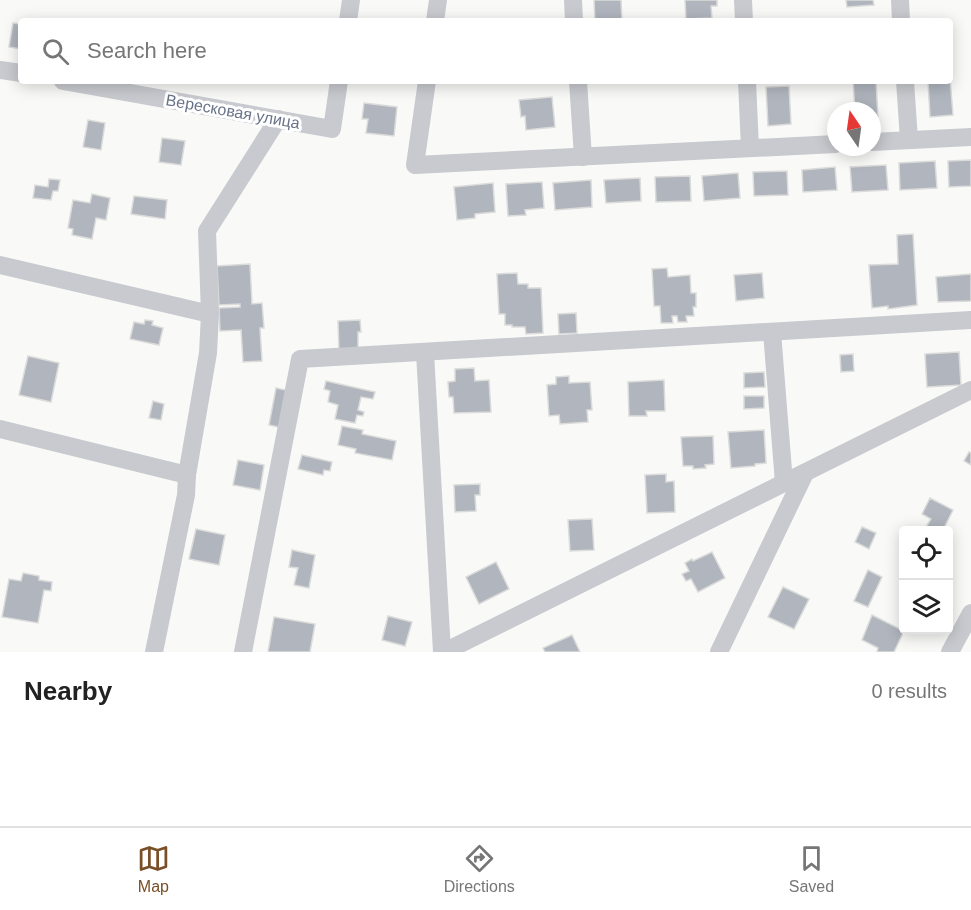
<!DOCTYPE html>
<html lang="en">
<head>
<meta charset="utf-8">
<style>
	:root { --surface:#fff; --page:#f2f2f2; --text:#222; --muted:#767676; --line:#e0e0e0; --accent:#794f27 }
	body { margin:0; font-family:Arial,sans-serif; background:var(--page); color:var(--text) }
	.controls { position:absolute; right:18px; bottom:18px; display:grid; overflow:hidden; border-radius:6px; box-shadow:0 3px 15px #0003 }
	.controls button { width:54px; height:54px; display:grid; place-items:center; padding:0; border:0; border-bottom:2px solid var(--line); background:var(--surface); color:var(--text); font:30px sans-serif }
	.compass { position:absolute; left:827px; top:102px; width:54px; height:54px; border-radius:50%; background:var(--surface); box-shadow:0 3px 15px #0003; rotate:347deg }
	.list { margin:0; padding:0; list-style:none }
	h2 { display:flex; justify-content:space-between; align-items:center; height:78px; margin:0; padding:0 24px; font-size:26px }
	h2 small { font-size:20px; font-weight:400; color:var(--muted) }
	.icon { flex:none; width:33px; height:33px; fill:none; stroke:currentColor; stroke-width:2; stroke-linecap:round; stroke-linejoin:round }
	.map { position:relative; flex:none; width:971px; height:652px; overflow:hidden }
	.search { position:absolute; background:var(--surface); box-shadow:0 3px 15px #0003; left:18px; right:18px; top:18px; height:66px; display:flex; align-items:center; gap:15px; box-sizing:border-box; padding:0 21px; border-radius:6px; color:var(--muted); font-size:22px }
	.sheet { height:174px; background:var(--surface) }
	nav { display:flex; justify-content:space-around; align-items:center; box-sizing:border-box; height:84px; border-top:2px solid var(--line); background:var(--surface); font-size:16px; color:var(--muted) }
	nav a { display:grid; justify-items:center; gap:3px }
	nav .on { color:var(--accent) }
	.map>svg:first-child { display:block }
	.building { fill:#b0b5be; stroke:#dbdcda; stroke-width:1.5 }
	.lines { fill:none; stroke-linecap:round; stroke-linejoin:round }
	.street { stroke:#c8cacf; stroke-width:18 }
	.labels { text-anchor:middle; stroke-width:6; stroke-linejoin:round; paint-order:stroke }
	.street-label { font-size:16px; fill:#697389; stroke:#fff }
</style>
</head>
<body>
<div class="map">
<svg width="971" height="652" viewBox="0 0 971 652">
	<rect width="100%" height="100%" fill="#f9faf8"/>
	<g class="building">
		<path d="M594,0H621L622,21H595Z"/>
		<path d="M685,0H717V6H711L712,18L686,19Z"/>
		<path d="M846,0H873L874,5L847,7Z"/>
		<path d="M13,23L21,24V49L9,47Z"/>
		<path d="M950,77L953,115L930,117L928,81H950Z"/>
		<path d="M853,81H876L878,118H872V111H855Z"/>
		<path d="M789,86L791,124L768,126L766,87Z"/>
		<path d="M552,97L555,127L526,130L525,116L521,117L519,100Z"/>
		<path d="M364,103L397,107L394,136L366,133L368,119H362Z"/>
		<path d="M88,120L105,123L101,150L83,147Z"/>
		<path d="M162,138L185,141L181,165L159,162Z"/>
		<path d="M971,160V186L949,187L948,161Z"/>
		<path d="M935,161L937,188L900,190L899,163Z"/>
		<path d="M886,165L888,190L852,192L850,167Z"/>
		<path d="M835,167L837,190L803,192L802,170Z"/>
		<path d="M787,171L788,195L754,196L753,172Z"/>
		<path d="M738,173L740,198L704,201L702,176Z"/>
		<path d="M690,176L691,201L656,202L655,177Z"/>
		<path d="M640,178L641,201L606,203L604,180Z"/>
		<path d="M49,179L60,180L58,191H53L51,200L33,198L35,185L48,187Z"/>
		<path d="M591,180L592,207L555,210L553,183Z"/>
		<path d="M542,182L544,208L525,210L526,215L508,216L506,184Z"/>
		<path d="M493,183L495,212L475,214V218L457,220L454,187Z"/>
		<path d="M92,194L110,198L106,220L96,218L92,239L72,235L73,229L68,228L73,200L90,203Z"/>
		<path d="M134,196L167,200L165,219L131,214Z"/>
		<path d="M913,234L917,305L888,309V306L872,308L869,265L898,264L897,235Z"/>
		<path d="M250,264L252,304L262,303L264,328H260L262,361L243,362L241,330L220,331L219,308L240,307V304L219,305L217,266Z"/>
		<path d="M667,268L668,277L690,275L691,293H696V307H693L694,316H686L687,322H678L677,316H672L673,323H661L660,306H654L652,269Z"/>
		<path d="M517,273L518,284H528V288H541L543,333L526,334L525,327H512V325H505V314H499L497,274Z"/>
		<path d="M762,273L764,298L736,301L734,275Z"/>
		<path d="M971,274V301L938,302L936,277Z"/>
		<path d="M576,313L577,333L559,334L558,314Z"/>
		<path d="M145,320L153,321L152,325L163,328L159,345L130,339L134,322L144,324Z"/>
		<path d="M360,320L361,332H358V350L339,351L338,321Z"/>
		<path d="M959,352L961,385L927,387L925,354Z"/>
		<path d="M853,354L854,371L841,372L840,355Z"/>
		<path d="M28,356L59,363L51,402L19,395Z"/>
		<path d="M474,368L475,381L489,380L491,412L454,413L453,397H449L448,382L455,381V369Z"/>
		<path d="M764,372L765,387L744,388V373Z"/>
		<path d="M569,376V383L590,382L592,410H587L588,422L560,424L559,415L549,416L547,385L556,384V377Z"/>
		<path d="M664,380L665,411H646L647,416H629L628,382Z"/>
		<path d="M326,381L375,392L373,399L361,397L358,410L364,412L363,416L357,415L355,423L335,419L338,405L328,402L330,391L324,389Z"/>
		<path d="M276,388L290,391L283,428L269,425Z"/>
		<path d="M744,396H764V408L744,409Z"/>
		<path d="M153,401L164,404L161,420L149,418Z"/>
		<path d="M342,426L363,430L362,434L396,441L392,460L355,453L356,449L338,445Z"/>
		<path d="M764,430L766,463L755,464V466L731,468L728,432Z"/>
		<path d="M713,436L714,464L705,465L706,468L693,469V466H683L681,437Z"/>
		<path d="M969,452L971,453V465L964,461Z"/>
		<path d="M302,455L332,462L330,471L324,470L323,475L298,469Z"/>
		<path d="M238,460L264,465L260,490L233,485Z"/>
		<path d="M666,474V482L674,481L675,512L647,513L645,475Z"/>
		<path d="M480,484V495H475L476,511L455,512L454,485Z"/>
		<path d="M930,498L953,510L943,530H933L926,527L931,519L922,514Z"/>
		<path d="M592,519L594,550L570,551L568,520Z"/>
		<path d="M862,527L876,533L869,549L855,542Z"/>
		<path d="M196,529L225,535L219,565L189,559Z"/>
		<path d="M292,550L315,555L309,588L294,585L298,568L289,567Z"/>
		<path d="M712,552L725,578L698,592L691,579L686,581L682,574L689,571L685,563L692,559L693,561Z"/>
		<path d="M496,562L509,589L479,604L466,577Z"/>
		<path d="M868,570L882,577L868,607L854,601Z"/>
		<path d="M23,573L39,576V580L52,582L51,591L44,590L38,623L2,617L9,579L21,581Z"/>
		<path d="M783,587L809,599L794,629L768,617Z"/>
		<path d="M872,615L904,631L894,652H877L878,648L862,640Z"/>
		<path d="M388,616L412,622L405,646L382,640Z"/>
		<path d="M274,617L315,624L310,652H268Z"/>
		<path d="M572,635L580,652H545L543,648Z"/>
	</g>
	<g class="lines">
		<g class="street">
			<path d="M573,0L574,21"/>
			<path d="M743,0L744,21"/>
			<path d="M900,0L901,21"/>
			<path d="M348,21L351,0"/>
			<path d="M435,21L438,0"/>
			<path d="M0,70L21,73"/>
			<path d="M63,81L332,129L339,81"/>
			<path d="M427,81L415,165L836,144"/>
			<path d="M578,81L583,157"/>
			<path d="M747,81L750,148"/>
			<path d="M905,81L909,140"/>
			<path d="M872,142L971,137"/>
			<path d="M0,265L210,314"/>
			<path d="M772,332L784,483"/>
			<path d="M425,353L442,652"/>
			<path d="M0,429L187,475"/>
			<path d="M154,652L186,495L187,475L208,353L210,314L207,231L278,119"/>
			<path d="M243,652L300,359L971,320"/>
			<path d="M444,652L971,390"/>
			<path d="M719,652L805,473"/>
			<path d="M950,652L971,613"/>
		</g>
	</g>
	<g class="labels">
		<g class="street-label">
			<text transform="translate(233 111) rotate(10)" y="6">Вересковая улица</text>
		</g>
	</g>
</svg>
<div class="controls">
<button><svg class="icon" aria-label="locate" viewBox="0 0 24 24"><circle cx="12" cy="12" r="6"/><path d="M12 2v4M12 18v4M2 12h4M18 12h4"/></svg></button>
<button><svg class="icon" aria-label="layers" viewBox="0 0 24 24"><path d="M12 4l9 5-9 5-9-5zM3 14l9 5 9-5"/></svg></button>
</div>
<svg class="compass" viewBox="-18 -18 36 36"><path d="M0-13l5 13h-10z" fill="#e53935"/><path d="M0 13l5-13h-10z" fill="#767676"/></svg>
<div class="search"><svg class="icon" aria-label="search" viewBox="0 0 24 24"><circle cx="10" cy="10" r="6"/><path d="M15 15l6 6"/></svg>Search here</div>
</div>
<section class="sheet">
<h2>Nearby<small>0 results</small></h2>
<ul class="list">
</ul>
</section>
<nav>
<a class="on"><svg class="icon" aria-label="map" viewBox="0 0 24 24"><path d="M3 6l6-2 6 2 6-2v14l-6 2-6-2-6 2zM9 4v14M15 6v14"/></svg>Map</a>
<a><svg class="icon" aria-label="directions" viewBox="0 0 24 24"><path d="M12 3l9 9-9 9-9-9zM9 14v-3h6M13 9l2 2-2 2"/></svg>Directions</a>
<a><svg class="icon" aria-label="saved" viewBox="0 0 24 24"><path d="M7 4h10v16l-5-4-5 4z"/></svg>Saved</a>
</nav>
</body>
</html>
